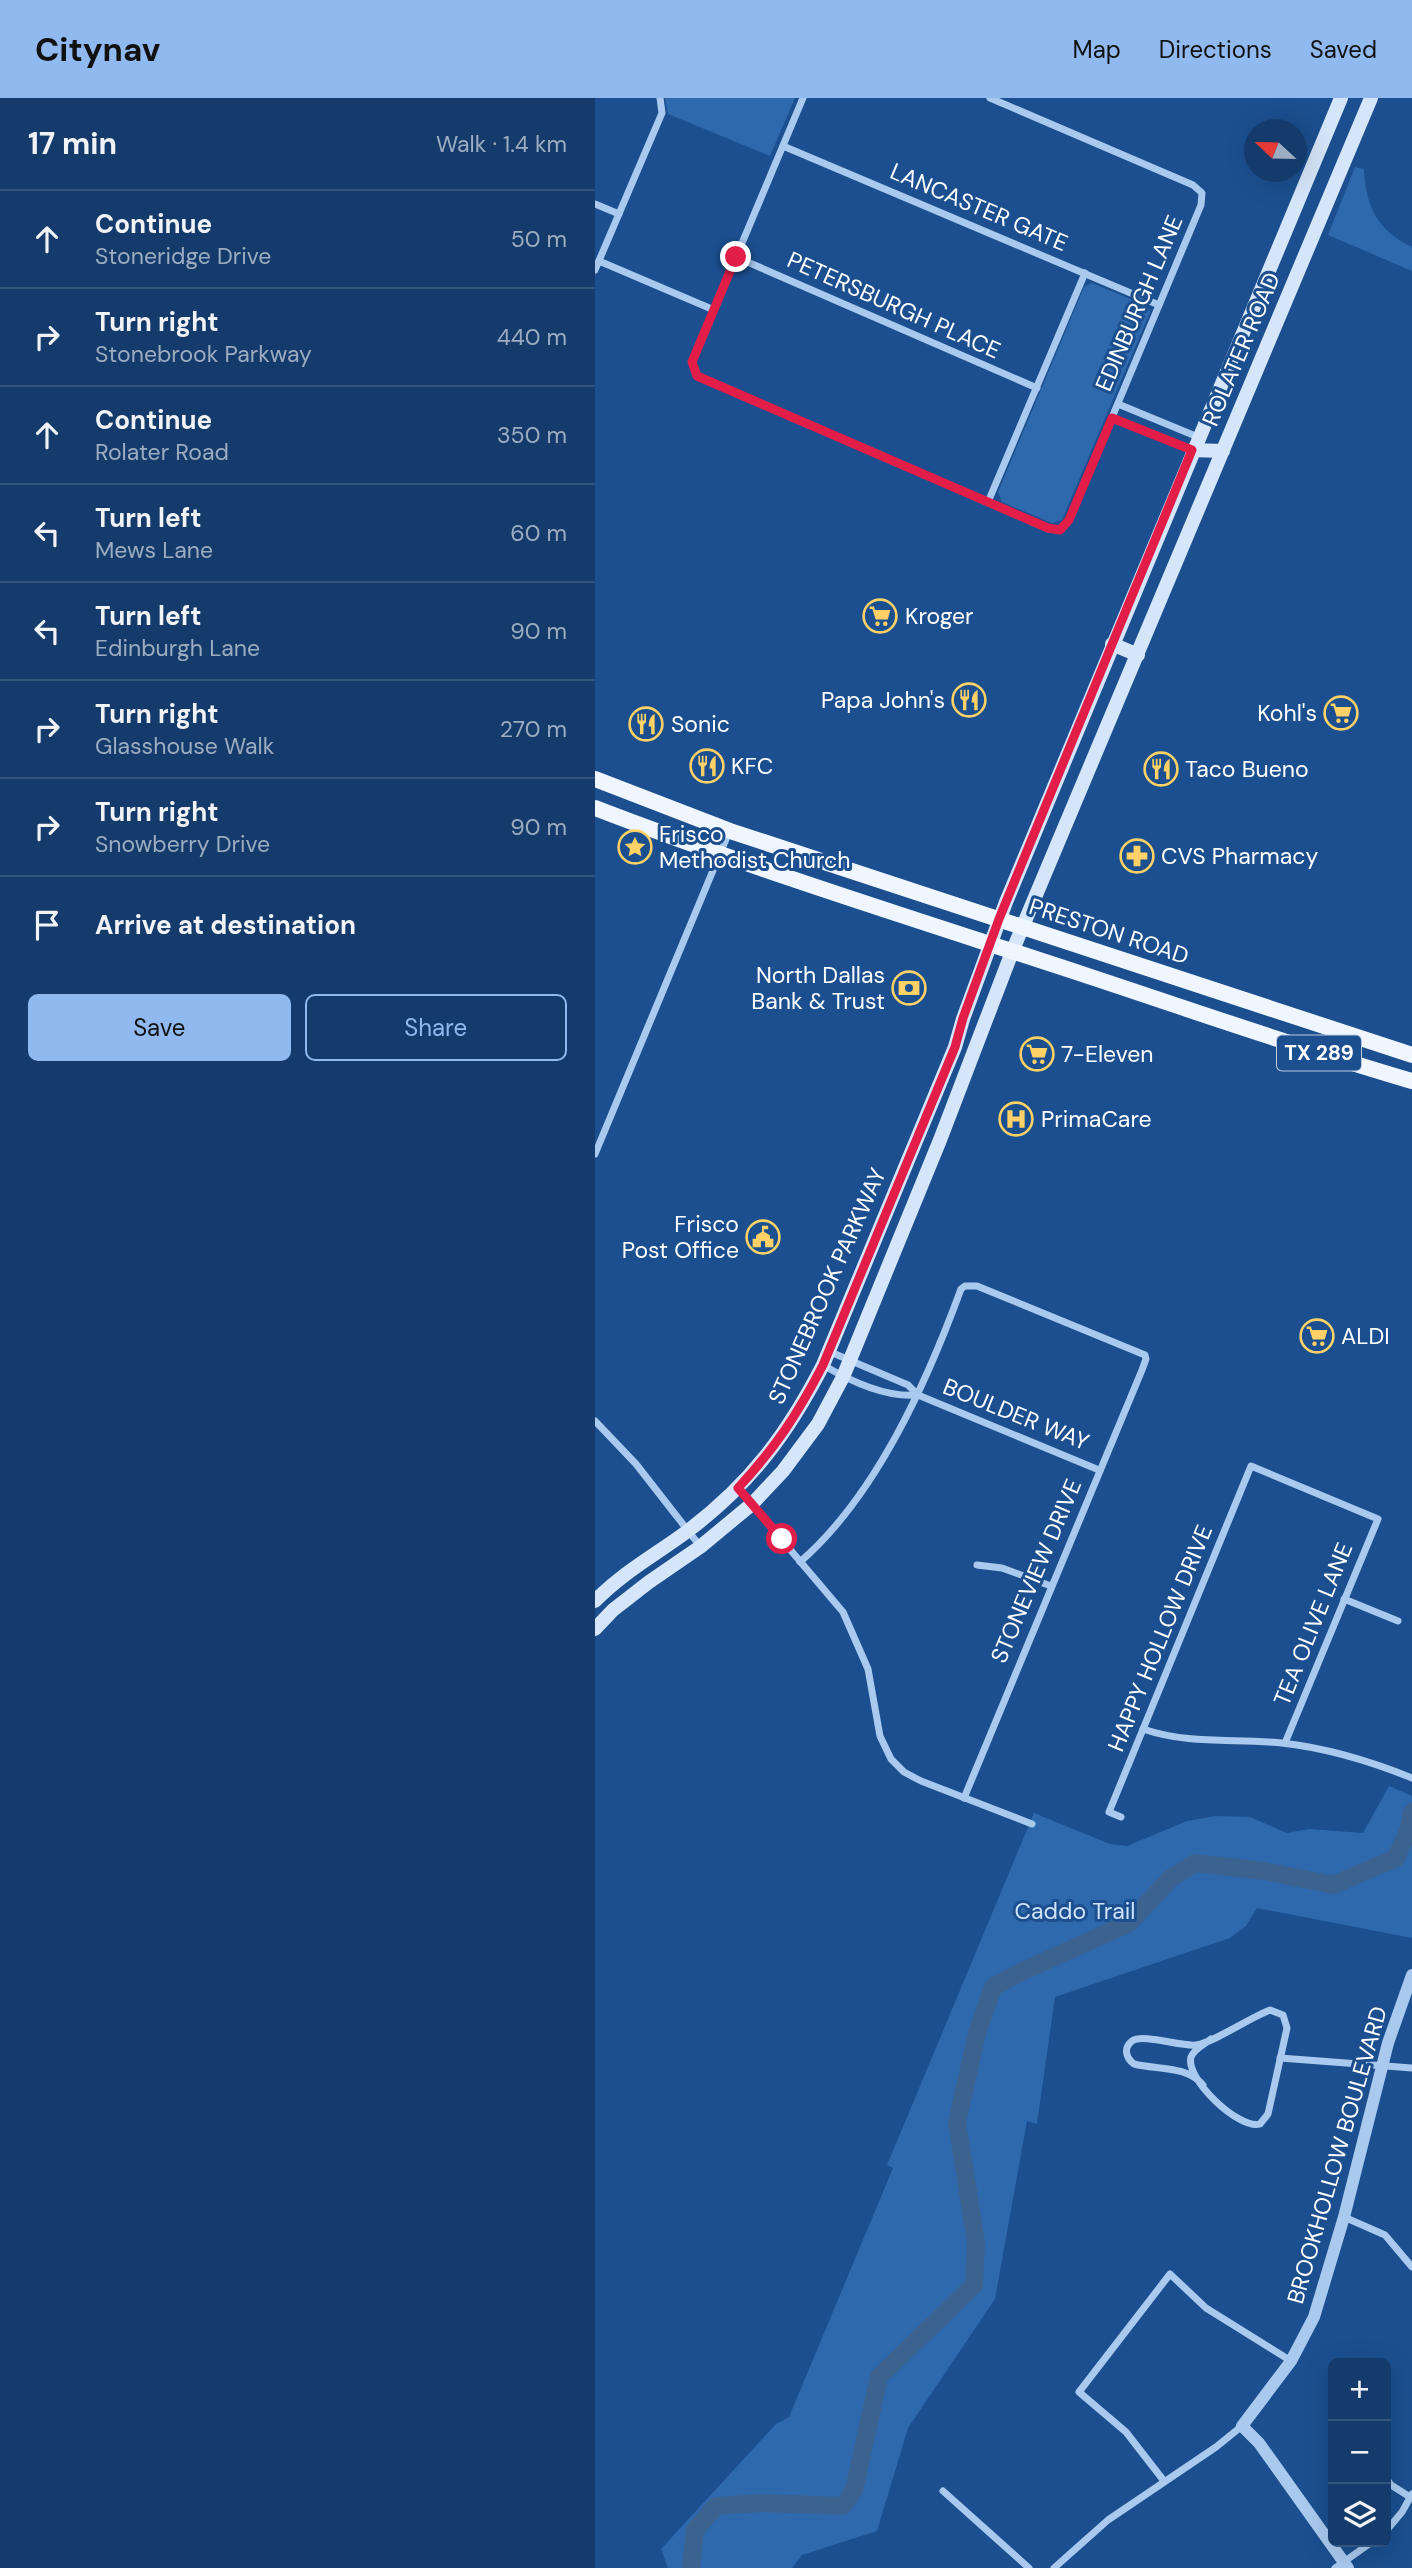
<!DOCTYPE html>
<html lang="en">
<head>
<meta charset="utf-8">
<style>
	:root { --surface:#143b6b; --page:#214673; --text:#f1f3f6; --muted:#9dadc1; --line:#33557e; --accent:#90b9f0 }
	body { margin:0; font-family:"DM Sans",sans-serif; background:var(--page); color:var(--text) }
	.controls { position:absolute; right:21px; bottom:21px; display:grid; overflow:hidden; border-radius:10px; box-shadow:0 7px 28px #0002 }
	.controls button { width:63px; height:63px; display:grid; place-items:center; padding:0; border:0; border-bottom:2px solid var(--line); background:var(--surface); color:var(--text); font:35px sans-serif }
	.compass { position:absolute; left:649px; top:21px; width:63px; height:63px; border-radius:50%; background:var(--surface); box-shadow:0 7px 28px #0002; rotate:292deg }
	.stop { position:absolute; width:21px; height:21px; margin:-16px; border:5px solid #e11d48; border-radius:50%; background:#fff }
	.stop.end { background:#e11d48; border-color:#fff; box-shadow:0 2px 7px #0008 }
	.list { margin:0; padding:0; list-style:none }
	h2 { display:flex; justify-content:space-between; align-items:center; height:91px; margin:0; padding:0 28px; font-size:30px }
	h2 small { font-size:23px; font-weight:400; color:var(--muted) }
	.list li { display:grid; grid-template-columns:46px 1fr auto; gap:21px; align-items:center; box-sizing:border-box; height:98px; padding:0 28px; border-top:2px solid var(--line) }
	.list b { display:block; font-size:26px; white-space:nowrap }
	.list p { margin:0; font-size:23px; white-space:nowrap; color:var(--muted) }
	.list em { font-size:23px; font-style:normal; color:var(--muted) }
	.actions { display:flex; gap:14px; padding:21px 28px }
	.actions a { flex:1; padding:16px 0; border:2px solid var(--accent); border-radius:10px; text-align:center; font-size:24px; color:var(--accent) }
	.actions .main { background:var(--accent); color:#111 }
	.icon { flex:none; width:38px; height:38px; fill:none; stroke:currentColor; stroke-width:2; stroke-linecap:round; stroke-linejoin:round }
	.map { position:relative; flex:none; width:817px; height:2470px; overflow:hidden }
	header { display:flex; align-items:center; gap:42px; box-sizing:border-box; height:98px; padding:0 35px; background:var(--accent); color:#111 }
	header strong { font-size:33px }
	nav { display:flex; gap:38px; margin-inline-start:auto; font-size:24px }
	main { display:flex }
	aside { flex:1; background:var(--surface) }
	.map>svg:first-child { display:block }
	.green { fill:#2e69ad }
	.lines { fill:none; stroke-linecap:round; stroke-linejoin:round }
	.river { stroke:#3c6290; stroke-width:18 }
	.minor { stroke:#a9c9ee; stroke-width:7 }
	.tertiary { stroke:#a9c9ee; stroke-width:12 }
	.secondary { stroke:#d6e6fa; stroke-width:14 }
	.primary { stroke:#f0f6ff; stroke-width:16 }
	.route { stroke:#e11d48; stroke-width:9 }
	.labels { text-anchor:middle; stroke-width:6; stroke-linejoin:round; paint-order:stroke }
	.shield { fill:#1b4f8f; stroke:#bbcadd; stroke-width:2 }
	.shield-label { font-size:21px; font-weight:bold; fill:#fff }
	.street-label { font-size:23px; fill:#fff; stroke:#1b4f8f }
	.poi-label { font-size:23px; fill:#fff; stroke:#1b4f8f; text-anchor:start }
	.park-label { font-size:23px; fill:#cfe3fa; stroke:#1b4f8f }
</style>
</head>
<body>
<header>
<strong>Citynav</strong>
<nav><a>Map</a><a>Directions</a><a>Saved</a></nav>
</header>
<main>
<aside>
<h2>17 min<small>Walk · 1.4 km</small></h2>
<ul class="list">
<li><svg class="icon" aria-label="ahead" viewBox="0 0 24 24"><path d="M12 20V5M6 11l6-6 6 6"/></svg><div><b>Continue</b><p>Stoneridge Drive</p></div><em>50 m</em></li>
<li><svg class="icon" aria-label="right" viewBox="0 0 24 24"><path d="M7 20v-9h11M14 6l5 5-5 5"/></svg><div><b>Turn right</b><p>Stonebrook Parkway</p></div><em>440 m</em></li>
<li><svg class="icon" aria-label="ahead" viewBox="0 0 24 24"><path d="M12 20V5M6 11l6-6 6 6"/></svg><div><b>Continue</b><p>Rolater Road</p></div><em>350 m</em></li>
<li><svg class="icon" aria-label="left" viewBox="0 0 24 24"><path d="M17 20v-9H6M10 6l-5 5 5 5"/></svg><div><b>Turn left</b><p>Mews Lane</p></div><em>60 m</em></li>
<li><svg class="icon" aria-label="left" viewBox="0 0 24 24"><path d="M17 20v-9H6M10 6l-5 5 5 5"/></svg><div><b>Turn left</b><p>Edinburgh Lane</p></div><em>90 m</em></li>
<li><svg class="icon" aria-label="right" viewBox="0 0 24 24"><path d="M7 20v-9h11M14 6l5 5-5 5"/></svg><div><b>Turn right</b><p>Glasshouse Walk</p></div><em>270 m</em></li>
<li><svg class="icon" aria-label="right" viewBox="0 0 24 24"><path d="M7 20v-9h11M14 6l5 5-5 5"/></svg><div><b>Turn right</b><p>Snowberry Drive</p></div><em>90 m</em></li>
<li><svg class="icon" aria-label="arrive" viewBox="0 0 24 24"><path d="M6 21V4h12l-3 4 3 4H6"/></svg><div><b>Arrive at destination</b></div></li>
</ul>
<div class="actions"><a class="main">Save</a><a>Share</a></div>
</aside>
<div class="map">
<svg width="817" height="2470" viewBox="0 0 817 2470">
	<rect width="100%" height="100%" fill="#1b4f8f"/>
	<g class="green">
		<path d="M70,0H200L175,58L73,16Z"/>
		<path d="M760,69L769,71C771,109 782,132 817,149V173L733,137Z"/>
		<path d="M497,185L552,208L555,214L467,422L457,425L407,404L403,394L489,189Z"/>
		<path d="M794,1688L817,1698V1840L662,1810L651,1828L635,1840L460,1899L442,2026L432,2023L400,2201L313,2330L282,2433L207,2457L197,2470H73L66,2451L181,2326L194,2319L298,2070L292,2067L439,1715L515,1746L532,1748L592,1723L620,1718L655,1719L692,1735L714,1731L768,1735Z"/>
	</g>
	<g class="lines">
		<path class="river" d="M96,2470L100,2432L121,2408L165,2405L248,2408L259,2392L284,2279L379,2187L381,2144L362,2025L382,1935L398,1889L426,1874L534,1825L575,1781L600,1765L669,1773L738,1787L801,1760L814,1731L817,1714"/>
		<g class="minor">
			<path d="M208,0L97,264L102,278L454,431L465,432L474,422L606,107L607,95L598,87L395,0"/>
			<path d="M188,48L564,207"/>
			<path d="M0,106L24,116"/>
			<path d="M141,159L442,290"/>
			<path d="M4,163L119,212"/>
			<path d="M0,172L67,15L65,0"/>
			<path d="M523,306L603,339"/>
			<path d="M517,320L597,352"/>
			<path d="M393,404L490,175"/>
			<path d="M0,1056L134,734"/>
			<path d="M233,1253L313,1287L323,1297L504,1372"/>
			<path d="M228,1267C255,1283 291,1300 323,1297"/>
			<path d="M0,1323L41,1366L105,1448"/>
			<path d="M143,1390L248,1514L273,1571L285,1638L296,1661L309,1674L326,1683L437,1726"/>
			<path d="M205,1464C281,1398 332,1284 366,1191L370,1188H382L550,1257L551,1261L547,1272L369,1700"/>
			<path d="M382,1467L407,1470L456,1488"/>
			<path d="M749,1501L803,1523"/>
			<path d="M548,1631C595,1647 638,1640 687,1645C732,1650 775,1663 817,1680"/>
			<path d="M526,1719L514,1714L656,1368L783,1421L690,1645"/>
			<path d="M685,1960L817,1970"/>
			<path d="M608,1987C591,1967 562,1972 539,1966C531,1960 528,1950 537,1943C548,1935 586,1949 601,1947C618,1945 654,1920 675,1912L688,1917L692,1930L673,2016L665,2026C644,2032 590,1981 596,1959C599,1951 610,1946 616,1941"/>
			<path d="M749,2119L790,2137L817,2169"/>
			<path d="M791,2380L796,2387L815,2399"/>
			<path d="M569,2383L531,2334L484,2294L575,2176L611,2210L696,2263"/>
			<path d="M348,2393L434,2470"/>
			<path d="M791,2433L807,2414L817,2396"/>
			<path d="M459,2470L513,2422L621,2349L647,2328"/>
			<path d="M740,2470L777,2444"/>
		</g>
		<path class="tertiary" d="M753,2470L664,2345L647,2328L696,2263L719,2219L749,2119L793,1945L817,1877"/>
		<g class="secondary">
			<path d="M597,352L628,353"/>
			<path d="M517,546L543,557"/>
			<path d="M0,1503C28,1474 62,1456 94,1432C156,1385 193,1335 228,1267L360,949L368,921L411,804L746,0"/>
			<path d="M0,1531L18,1512L54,1484L105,1449L157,1406L188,1373L223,1326L248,1279L345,1042L417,854L776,0"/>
		</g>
		<g class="primary">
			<path d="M0,681L135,733L817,957"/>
			<path d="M0,710C161,772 326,823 490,877C599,913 707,951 817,983"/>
		</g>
	</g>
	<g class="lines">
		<path class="route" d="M141,159L97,264L102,278L453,430L465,432L474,422L517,320L597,352L404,821L368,920L360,949L228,1267C202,1317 181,1349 143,1390L187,1441"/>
	</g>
	<defs>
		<symbol id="supermarket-ring" viewBox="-11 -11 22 22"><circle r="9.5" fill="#1b4f8f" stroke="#ffd166" stroke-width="1.5"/><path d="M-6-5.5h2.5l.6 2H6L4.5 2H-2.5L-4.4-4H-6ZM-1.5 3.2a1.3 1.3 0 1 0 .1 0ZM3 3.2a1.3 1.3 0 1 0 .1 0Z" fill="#ffd166"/></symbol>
		<symbol id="restaurant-ring" viewBox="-11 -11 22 22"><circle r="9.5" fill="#1b4f8f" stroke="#ffd166" stroke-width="1.5"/><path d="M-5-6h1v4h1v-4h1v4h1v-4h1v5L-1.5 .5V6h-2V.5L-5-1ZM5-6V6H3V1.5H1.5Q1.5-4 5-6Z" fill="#ffd166"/></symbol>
		<symbol id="sight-ring" viewBox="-11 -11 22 22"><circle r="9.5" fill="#1b4f8f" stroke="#ffd166" stroke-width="1.5"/><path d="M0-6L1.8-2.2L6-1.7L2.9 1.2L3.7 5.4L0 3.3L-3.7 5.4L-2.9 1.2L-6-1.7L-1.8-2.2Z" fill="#ffd166"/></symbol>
		<symbol id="pharmacy-ring" viewBox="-11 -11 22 22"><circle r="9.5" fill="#1b4f8f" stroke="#ffd166" stroke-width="1.5"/><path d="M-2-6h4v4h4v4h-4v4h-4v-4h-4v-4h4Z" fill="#ffd166"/></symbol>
		<symbol id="bank-ring" viewBox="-11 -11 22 22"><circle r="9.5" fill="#1b4f8f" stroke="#ffd166" stroke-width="1.5"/><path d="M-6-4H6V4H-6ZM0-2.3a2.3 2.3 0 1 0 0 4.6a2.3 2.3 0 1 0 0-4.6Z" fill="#ffd166"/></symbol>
		<symbol id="hospital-ring" viewBox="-11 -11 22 22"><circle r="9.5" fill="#1b4f8f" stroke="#ffd166" stroke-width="1.5"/><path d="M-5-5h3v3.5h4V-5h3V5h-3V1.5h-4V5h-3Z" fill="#ffd166"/></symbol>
		<symbol id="civic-ring" viewBox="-11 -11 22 22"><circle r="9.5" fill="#1b4f8f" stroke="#ffd166" stroke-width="1.5"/><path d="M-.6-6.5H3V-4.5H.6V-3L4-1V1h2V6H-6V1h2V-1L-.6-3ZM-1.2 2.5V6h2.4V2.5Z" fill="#ffd166"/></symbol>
	</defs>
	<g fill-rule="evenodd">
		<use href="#supermarket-ring" x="266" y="499" width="38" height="38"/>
		<use href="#restaurant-ring" x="355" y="583" width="38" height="38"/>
		<use href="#supermarket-ring" x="727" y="596" width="38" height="38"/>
		<use href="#restaurant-ring" x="32" y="607" width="38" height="38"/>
		<use href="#restaurant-ring" x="93" y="649" width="38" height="38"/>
		<use href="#restaurant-ring" x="547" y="652" width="38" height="38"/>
		<use href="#sight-ring" x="21" y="730" width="38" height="38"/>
		<use href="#pharmacy-ring" x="523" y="739" width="38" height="38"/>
		<use href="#bank-ring" x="295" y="871" width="38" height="38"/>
		<use href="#supermarket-ring" x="423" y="937" width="38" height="38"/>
		<use href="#hospital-ring" x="402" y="1002" width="38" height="38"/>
		<use href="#civic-ring" x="149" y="1120" width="38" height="38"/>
		<use href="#supermarket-ring" x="703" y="1219" width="38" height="38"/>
	</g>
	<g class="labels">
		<rect class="shield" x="682" y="937.5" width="84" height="35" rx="5"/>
		<g class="shield-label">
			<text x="724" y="962">TX 289</text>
		</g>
		<g class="street-label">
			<text transform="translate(384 109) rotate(23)" y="8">LANCASTER GATE</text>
			<text transform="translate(544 205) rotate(-67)" y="8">EDINBURGH LANE</text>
			<text transform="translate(299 207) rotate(24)" y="8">PETERSBURGH PLACE</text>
			<text transform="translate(646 251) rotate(-67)" y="8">ROLATER ROAD</text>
			<text transform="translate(514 833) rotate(18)" y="8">PRESTON ROAD</text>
			<text transform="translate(232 1188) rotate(-66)" y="8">STONEBROOK PARKWAY</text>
			<text transform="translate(421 1316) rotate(22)" y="8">BOULDER WAY</text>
			<text transform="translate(441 1473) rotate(-67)" y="8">STONEVIEW DRIVE</text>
			<text transform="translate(718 1526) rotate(-68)" y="8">TEA OLIVE LANE</text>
			<text transform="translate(565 1540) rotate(-68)" y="8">HAPPY HOLLOW DRIVE</text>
			<text transform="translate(742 2057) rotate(-74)" y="8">BROOKHOLLOW BOULEVARD</text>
		</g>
		<g class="poi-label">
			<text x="310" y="526">Kroger</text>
			<text x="350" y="610" text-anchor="end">Papa John's</text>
			<text x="722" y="623" text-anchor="end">Kohl's</text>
			<text x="76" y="634">Sonic</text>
			<text x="136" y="676">KFC</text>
			<text x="590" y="679">Taco Bueno</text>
			<text x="64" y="744">Frisco<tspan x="64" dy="26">Methodist Church</tspan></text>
			<text x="566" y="766">CVS Pharmacy</text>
			<text x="290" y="885" text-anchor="end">North Dallas<tspan x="290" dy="26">Bank &amp; Trust</tspan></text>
			<text x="466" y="964">7-Eleven</text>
			<text x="446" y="1029">PrimaCare</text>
			<text x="144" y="1134" text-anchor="end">Frisco<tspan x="144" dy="26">Post Office</tspan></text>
			<text x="746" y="1246">ALDI</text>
		</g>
		<g class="park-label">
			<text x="480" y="1821">Caddo Trail</text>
		</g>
	</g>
</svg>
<div class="controls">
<button>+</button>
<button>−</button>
<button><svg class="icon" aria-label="layers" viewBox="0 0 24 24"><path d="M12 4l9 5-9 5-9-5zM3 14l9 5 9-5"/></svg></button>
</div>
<svg class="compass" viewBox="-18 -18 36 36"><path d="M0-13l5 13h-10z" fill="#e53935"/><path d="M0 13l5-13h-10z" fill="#9dadc1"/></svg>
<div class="stop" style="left:187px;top:1441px"></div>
<div class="stop end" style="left:141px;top:159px"></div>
</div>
</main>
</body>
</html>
